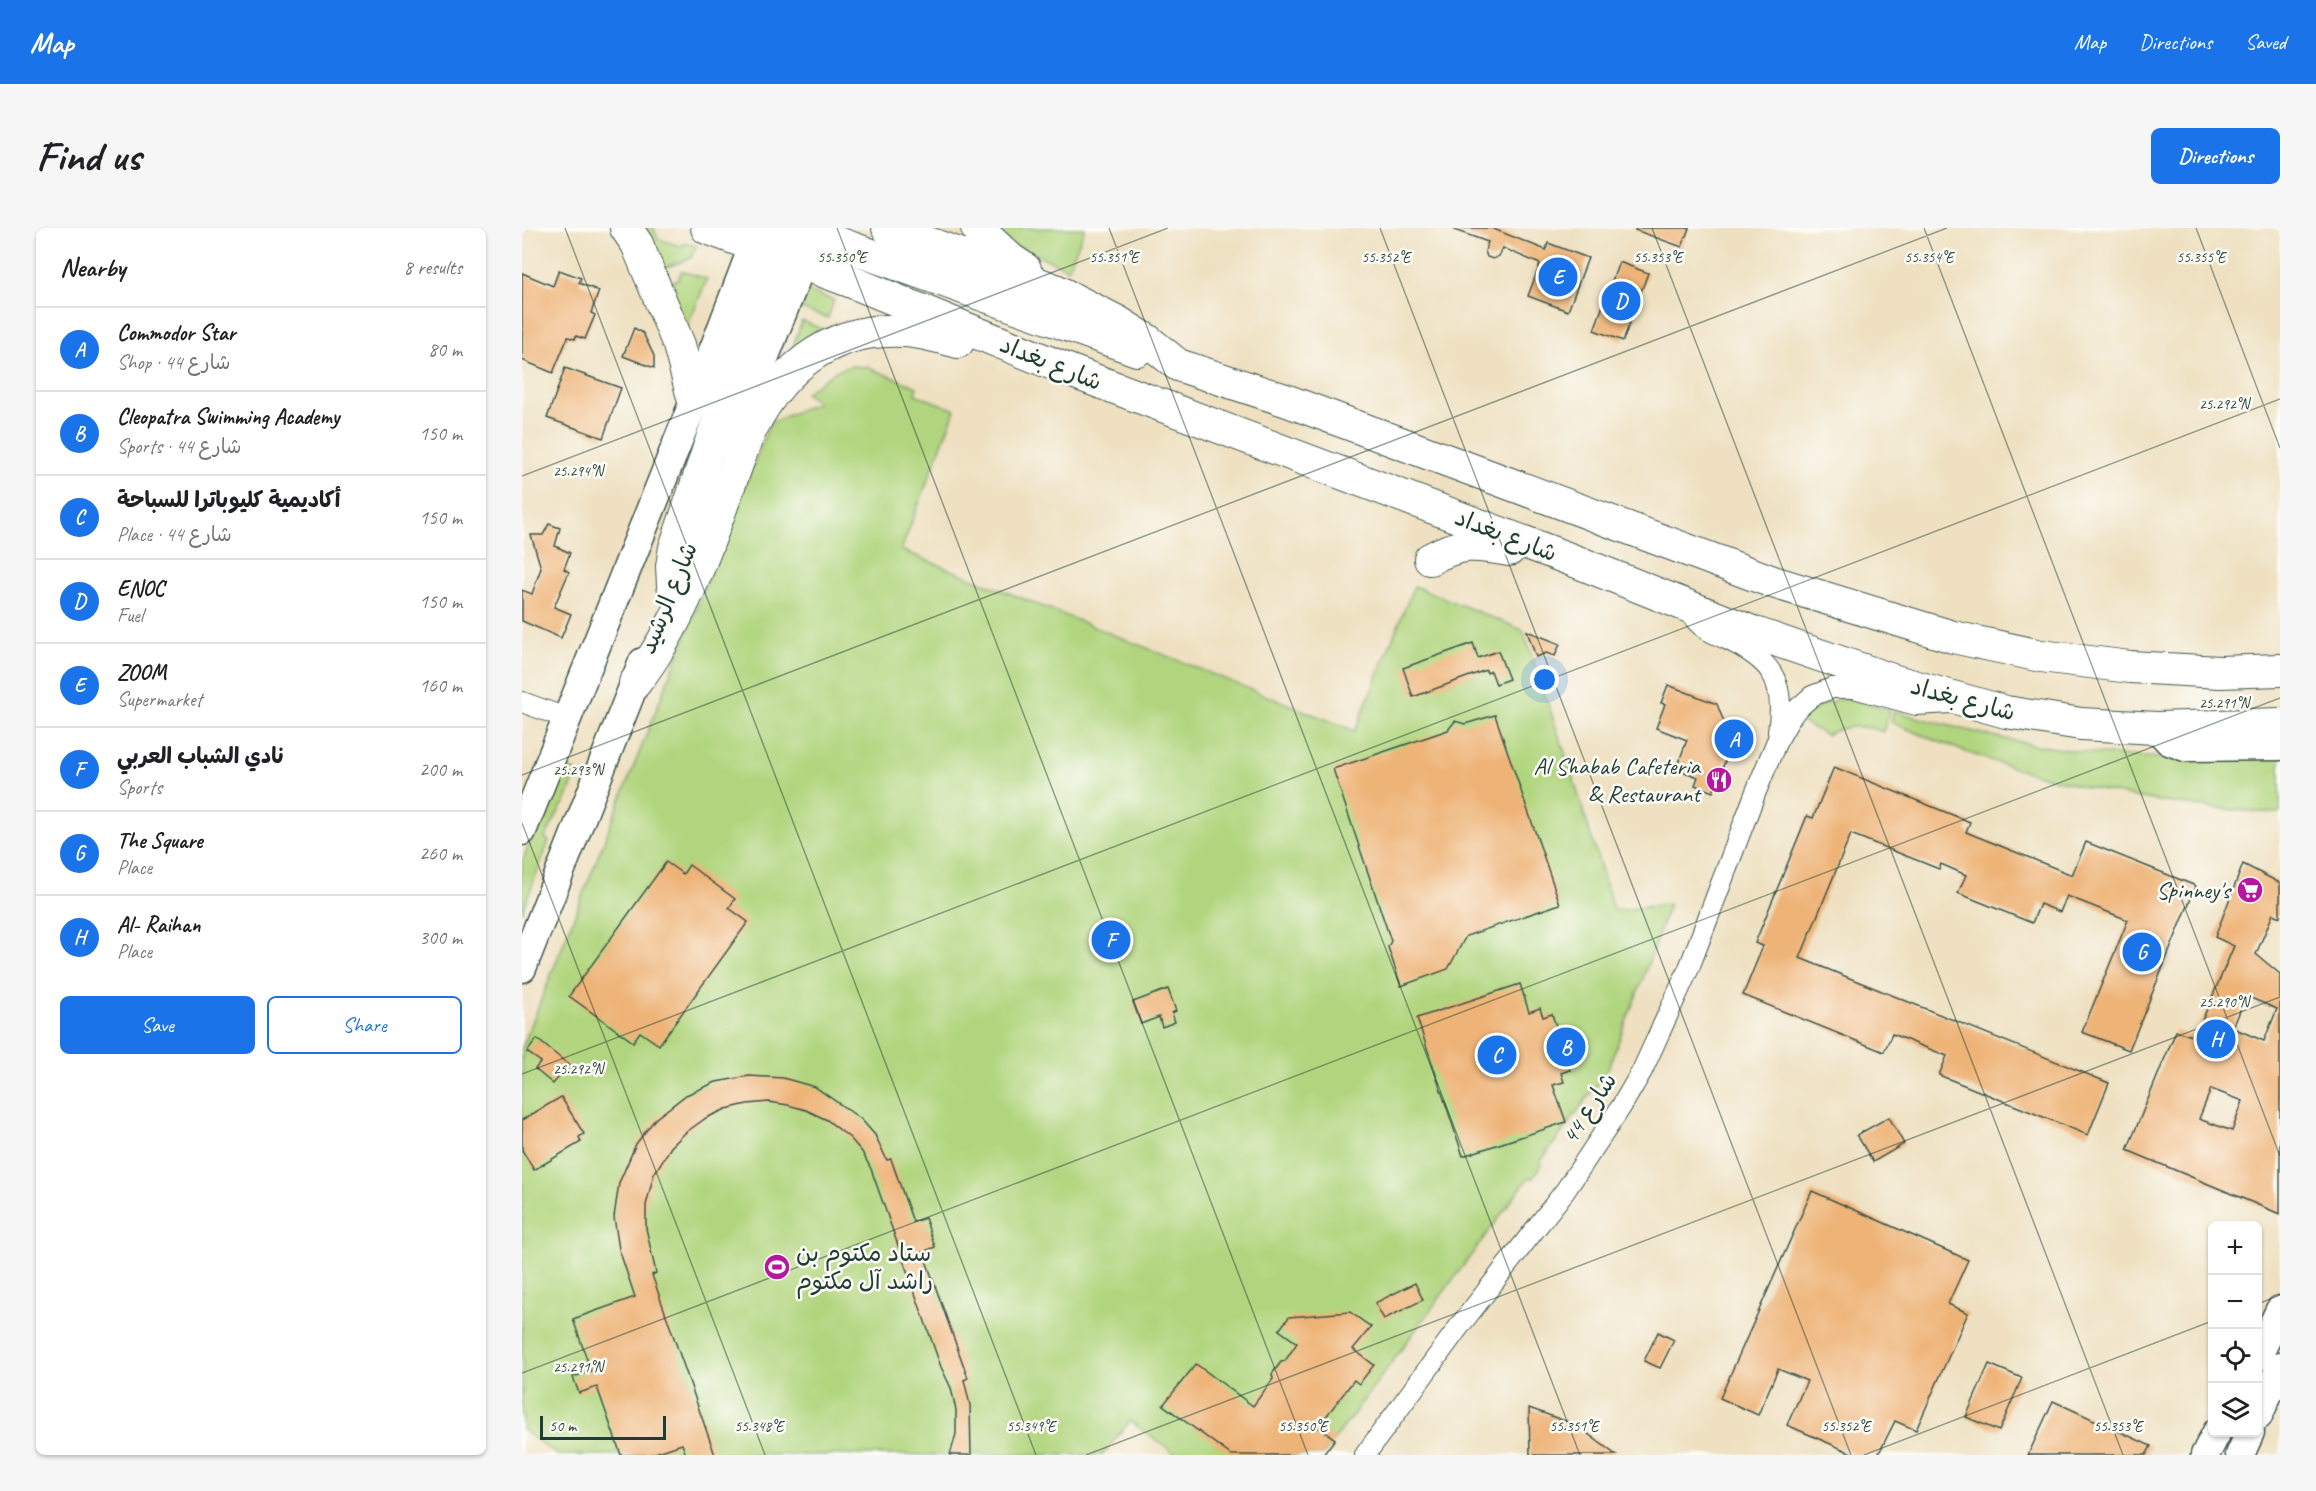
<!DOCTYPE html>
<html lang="en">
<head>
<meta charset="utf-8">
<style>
	:root { --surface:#fff; --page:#f6f6f6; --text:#202124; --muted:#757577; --line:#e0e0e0; --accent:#1a73e8 }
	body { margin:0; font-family:Caveat,"Playpen Sans Arabic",sans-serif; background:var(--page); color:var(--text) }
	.controls { position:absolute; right:18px; bottom:18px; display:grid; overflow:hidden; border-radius:9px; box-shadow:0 2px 4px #0004 }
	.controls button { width:54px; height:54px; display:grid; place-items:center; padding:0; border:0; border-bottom:2px solid var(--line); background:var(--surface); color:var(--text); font:30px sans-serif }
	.scale { position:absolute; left:18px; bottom:15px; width:126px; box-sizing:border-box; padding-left:6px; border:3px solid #1f3d34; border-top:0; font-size:16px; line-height:21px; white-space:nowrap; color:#1f3d34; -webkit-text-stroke:4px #fdfcf7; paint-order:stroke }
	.you { position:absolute; left:1023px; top:452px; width:21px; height:21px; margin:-15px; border:4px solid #fff; border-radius:50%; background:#1a73e8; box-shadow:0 0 0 9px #1a73e833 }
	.badge { display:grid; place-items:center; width:39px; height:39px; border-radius:50%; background:var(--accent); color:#fff; font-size:20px; font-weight:700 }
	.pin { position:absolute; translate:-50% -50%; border:3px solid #fff; box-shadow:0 2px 6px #0006 }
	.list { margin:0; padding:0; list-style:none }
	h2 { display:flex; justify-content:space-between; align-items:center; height:78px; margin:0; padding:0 24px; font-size:26px }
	h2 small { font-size:20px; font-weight:400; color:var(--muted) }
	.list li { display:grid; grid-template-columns:39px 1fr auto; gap:18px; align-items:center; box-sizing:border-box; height:84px; padding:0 24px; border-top:2px solid var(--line) }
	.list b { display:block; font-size:22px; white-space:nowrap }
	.list p { margin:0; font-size:20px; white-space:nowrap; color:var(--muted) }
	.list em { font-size:20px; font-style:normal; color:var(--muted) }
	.actions { display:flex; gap:12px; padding:18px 24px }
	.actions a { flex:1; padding:14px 0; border:2px solid var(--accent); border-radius:9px; text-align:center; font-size:21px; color:var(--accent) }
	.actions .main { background:var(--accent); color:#fff }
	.icon { flex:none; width:33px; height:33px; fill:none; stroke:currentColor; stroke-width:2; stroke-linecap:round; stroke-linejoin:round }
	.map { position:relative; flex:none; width:1758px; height:1227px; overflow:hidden; border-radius:9px }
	header { display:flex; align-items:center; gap:36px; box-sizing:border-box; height:84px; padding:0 30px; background:var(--accent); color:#fff }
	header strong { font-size:28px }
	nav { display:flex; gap:33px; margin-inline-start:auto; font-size:21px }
	.intro { display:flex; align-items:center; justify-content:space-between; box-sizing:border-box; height:144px; padding:0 36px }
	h1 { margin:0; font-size:42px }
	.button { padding:15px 27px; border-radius:9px; background:var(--accent); color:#fff; font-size:21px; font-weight:700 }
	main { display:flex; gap:36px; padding:0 36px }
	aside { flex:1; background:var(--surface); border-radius:9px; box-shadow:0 2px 4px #0004 }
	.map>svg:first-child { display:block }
	.green { fill:#b1d57e; stroke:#688959; stroke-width:1.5 }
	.building { fill:#eeb377; fill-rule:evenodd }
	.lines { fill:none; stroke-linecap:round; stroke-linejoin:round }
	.street-casing { stroke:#3e5549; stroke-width:22 }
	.secondary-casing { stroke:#3e5549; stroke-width:31 }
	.primary-casing { stroke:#3e5549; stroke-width:34 }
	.street { stroke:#fff; stroke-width:20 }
	.secondary { stroke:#fff; stroke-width:28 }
	.primary { stroke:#fff; stroke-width:32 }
	.ticks { fill:none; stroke:#1f3d34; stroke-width:1.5; stroke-opacity:0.45 }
	.labels { text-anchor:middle; stroke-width:5; stroke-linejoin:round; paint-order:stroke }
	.street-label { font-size:24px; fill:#1f3d34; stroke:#fdfcf7 }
	.poi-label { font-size:24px; fill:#1f3d34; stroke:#fdfcf7; text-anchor:end }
	.ticks-label { font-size:15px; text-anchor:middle; fill:#1f3d34; stroke:#fdfcf7; stroke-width:5; stroke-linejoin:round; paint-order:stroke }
</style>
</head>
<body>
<header>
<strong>Map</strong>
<nav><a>Map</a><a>Directions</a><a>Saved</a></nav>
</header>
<div class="intro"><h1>Find us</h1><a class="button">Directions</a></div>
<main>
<aside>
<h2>Nearby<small>8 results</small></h2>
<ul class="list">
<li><span class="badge">A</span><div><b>Commodor Star</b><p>Shop · شارع 44</p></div><em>80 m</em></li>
<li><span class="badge">B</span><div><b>Cleopatra Swimming Academy</b><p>Sports · شارع 44</p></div><em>150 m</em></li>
<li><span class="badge">C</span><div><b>أكاديمية كليوباترا للسباحة</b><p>Place · شارع 44</p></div><em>150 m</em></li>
<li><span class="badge">D</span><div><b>ENOC</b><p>Fuel</p></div><em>150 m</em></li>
<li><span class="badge">E</span><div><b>ZOOM</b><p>Supermarket</p></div><em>160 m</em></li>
<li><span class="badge">F</span><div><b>نادي الشباب العربي</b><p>Sports</p></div><em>200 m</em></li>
<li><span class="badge">G</span><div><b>The Square</b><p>Place</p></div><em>260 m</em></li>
<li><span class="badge">H</span><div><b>Al- Raihan</b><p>Place</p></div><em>300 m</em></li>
</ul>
<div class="actions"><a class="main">Save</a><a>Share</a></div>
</aside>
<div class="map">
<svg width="1758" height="1227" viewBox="0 0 1758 1227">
	<rect width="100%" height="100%" fill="#fdfcf7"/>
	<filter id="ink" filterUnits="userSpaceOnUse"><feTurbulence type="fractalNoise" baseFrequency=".0167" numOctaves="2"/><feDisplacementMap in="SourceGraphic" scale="12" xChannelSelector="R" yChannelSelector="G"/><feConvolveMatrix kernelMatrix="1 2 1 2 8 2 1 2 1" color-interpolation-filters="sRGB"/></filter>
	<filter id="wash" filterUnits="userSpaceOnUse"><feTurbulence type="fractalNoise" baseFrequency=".008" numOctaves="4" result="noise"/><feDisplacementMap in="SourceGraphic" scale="24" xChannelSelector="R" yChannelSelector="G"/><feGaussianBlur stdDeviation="1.35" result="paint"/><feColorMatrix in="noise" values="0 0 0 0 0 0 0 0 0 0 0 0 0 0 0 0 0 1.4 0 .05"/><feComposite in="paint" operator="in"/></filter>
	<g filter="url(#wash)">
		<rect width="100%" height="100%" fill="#eee0c0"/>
		<g class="green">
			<path d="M122,0H132L136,11L158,18L165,15L174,18L169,30L139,41Z"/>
			<path d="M470,0H563L546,41L489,15Z"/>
			<path d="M159,43L185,51L165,99L146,55L157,51Z"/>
			<path d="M285,63L312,72L306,90L279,81Z"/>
			<path d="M280,93L305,103L268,126Z"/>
			<path d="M329,138L345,139L395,159L393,166L433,182L379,322L833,503L892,358L1001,402L1050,546L1092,683L1147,676L1124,742L1085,843L1018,934L1020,936L1010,951L1007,949L801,1227H655L608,1193L580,1227H35L0,1201V820L248,195L296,174L283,165L314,143Z"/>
			<path d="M1320,471L1340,473L1368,482L1361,504C1341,496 1323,497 1304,507L1277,493L1300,476Z"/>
			<path d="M1372,483C1440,502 1509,519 1579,526C1639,532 1698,531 1758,528V585C1623,579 1493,549 1369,494Z"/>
			<path d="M38,537L55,544L42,577H40L23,610L27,613L0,684V634Z"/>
		</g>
		<g id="blocks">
			<g class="building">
				<path d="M932,0H969L1024,22L1026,15L1066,30L1046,83L1006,68L1018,36L981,20L977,28L971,31L965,29L963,23L966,14L932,2Z"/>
				<path d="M1113,0H1167L1160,19L1113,2Z"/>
				<path d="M1097,34L1126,45L1101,113L1072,102Z"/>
				<path d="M37,42L59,50L57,55L77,63L69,85L73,87L63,111L54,108L53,111L46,109L31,145L0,132V45L31,58Z"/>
				<path d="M112,100L121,105L132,128V140L101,128Z"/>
				<path d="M43,140L99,160L81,210L25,190Z"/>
				<path d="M27,296L38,300L33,318L48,325L42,341L47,344L32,379L49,386L39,410L0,393V362L10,366L19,340L9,307H21Z"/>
				<path d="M1005,403L1038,416L1033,428L1024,425L1014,429Z"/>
				<path d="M951,415L956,430L976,423L987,451L974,456L969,443L965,445L964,442L891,469L881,440Z"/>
				<path d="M1146,457L1195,476L1210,515L1191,564L1173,557L1176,549L1154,541L1165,512L1134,500L1143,476L1139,475Z"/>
				<path d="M973,487L1038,676L944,708L926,741L879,758L866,719L869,713L811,541L926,502L933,493L943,496Z"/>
				<path d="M1312,539L1448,594L1444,604L1550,647L1564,614L1674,658L1607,822L1560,804L1606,692L1545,668L1538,684L1518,676L1510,695L1436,665L1444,647L1419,636L1417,641L1329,606L1278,730L1587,855L1566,907L1417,847L1425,828L1370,806L1362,824L1221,767L1241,718L1233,715L1285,588L1291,590Z"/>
				<path d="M144,634L161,646L167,637L213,671L207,680L226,694L137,817L118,804L111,814L47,768Z"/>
				<path d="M1721,636L1758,655V689L1751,686L1734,726L1758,746V986L1605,922L1654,803L1673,809L1712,718L1693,709ZM1724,768L1755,781L1742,813L1711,800ZM1689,861L1721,873L1710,903L1677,891Z"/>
				<path d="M998,756L1007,784L1018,780L1021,789L1030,786L1048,842L1039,845L1042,854L1031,857L1044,894L941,928L895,790Z"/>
				<path d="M646,761L654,783L650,785L653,794L640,799L637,789L619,796L611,774Z"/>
				<path d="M15,811L47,837L31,856L13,841L19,834L5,824Z"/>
				<path d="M227,848L261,850L293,859L339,891L353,907L365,932L369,931L391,994L403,990L413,1019L401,1024L446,1150L442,1152L448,1177L449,1227H428L434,1206V1182L429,1160L419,1139L349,941L340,924L328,910L305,892L284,882L266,877L247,874L225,876L204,881L184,890L163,905L149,919L132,946L124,977V1000L134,1045L130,1047L193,1227H164L160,1216L127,1227H99L75,1159L57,1165L51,1149L69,1143L51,1091L113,1069L97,1021L92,989L97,955L114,916L133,891L164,867L194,854Z"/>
				<path d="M39,869L62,906L57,909L59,914L12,942L0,922V892Z"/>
				<path d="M1367,889L1382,916L1351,934L1335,907Z"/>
				<path d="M1290,963L1446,1032L1426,1076L1446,1085L1394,1202L1373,1193L1356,1227H1334L1265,1197L1285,1153L1256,1141L1236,1187L1198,1170Z"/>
				<path d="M893,1055L901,1072L862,1091L853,1075Z"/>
				<path d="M828,1084L849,1099L831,1121L852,1137L837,1156L832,1152L796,1199L813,1211L801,1227H709L641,1177L674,1136L731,1178L751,1151L750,1146L759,1134L763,1133L775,1115L757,1102L767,1089Z"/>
				<path d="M1136,1104L1152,1112L1138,1140L1122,1133Z"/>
				<path d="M1467,1136L1500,1150L1477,1203L1444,1189Z"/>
				<path d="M1531,1173L1629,1218L1624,1227H1506Z"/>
				<path d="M1007,1180L1054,1197L1094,1227H1008Z"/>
			</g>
		</g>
	</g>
	<g filter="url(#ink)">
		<use href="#blocks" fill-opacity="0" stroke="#3e5549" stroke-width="1.5"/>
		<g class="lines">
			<defs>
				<g id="street">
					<path d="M1169,386C1177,399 1188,404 1202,410C1249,432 1264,450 1256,504"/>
					<path d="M0,474L44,490"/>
					<path d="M843,1227L939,1096L1043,963L1099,879L1120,843L1167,740L1233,566L1254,515L1267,492L1274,482L1290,468L1310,460H1332L1394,477L1429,475"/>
				</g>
				<g id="secondary">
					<path d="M207,218L289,13"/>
					<path d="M1635,500L1647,513L1663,519L1758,518"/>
					<path d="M0,603L172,173L238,0"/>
					<path d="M0,740L121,434"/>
					<path d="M1736,1128L1758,1082"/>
					<path d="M1736,1188L1758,1139"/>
					<path d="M1683,1227L1695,1204"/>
					<path d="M1718,1227L1728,1204"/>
				</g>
				<g id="primary">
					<path d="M104,0L115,16L157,117L172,173"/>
					<path d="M185,0L325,52L551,144L1058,335L1233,405L1370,452L1484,484L1559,496L1635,500L1758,496"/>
					<path d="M274,0L615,122"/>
					<path d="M366,0L533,62L596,94L625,112L656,137L763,172L1251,354L1431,409L1519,428L1608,439L1698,444L1758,442"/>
					<path d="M455,0L488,31L503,41"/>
					<path d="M908,331C938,314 953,316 987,322"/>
					<path d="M151,357L150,338L153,320L234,81L262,7"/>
					<path d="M113,455C168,384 192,295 224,212C253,146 305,98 382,103C401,104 418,109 436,114"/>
				</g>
			</defs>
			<use href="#street" class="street-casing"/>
			<use href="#secondary" class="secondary-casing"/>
			<use href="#primary" class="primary-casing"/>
			<use href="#street" class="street"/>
			<use href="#secondary" class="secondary"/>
			<use href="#primary" class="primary"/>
		</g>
	</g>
	<path class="ticks" d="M43,0L514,1227M315,0L786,1227M587,0L1058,1227M858,0L1329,1227M1130,0L1601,1227M1402,0L1758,928M1674,0L1758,220M0,248L646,0M0,547L1425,0M0,595L243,1227M0,846L1758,171M1736,1076L1758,1067M0,1145L1758,470M564,1227L1758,769M1342,1227L1690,1093"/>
	<defs>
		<symbol id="restaurant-disc" viewBox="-11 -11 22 22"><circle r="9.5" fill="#b5179e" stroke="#fdfcf7"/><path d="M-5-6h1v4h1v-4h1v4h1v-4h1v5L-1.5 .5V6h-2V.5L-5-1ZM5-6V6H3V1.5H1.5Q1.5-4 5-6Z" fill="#fff"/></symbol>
		<symbol id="supermarket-disc" viewBox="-11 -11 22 22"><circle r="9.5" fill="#b5179e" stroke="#fdfcf7"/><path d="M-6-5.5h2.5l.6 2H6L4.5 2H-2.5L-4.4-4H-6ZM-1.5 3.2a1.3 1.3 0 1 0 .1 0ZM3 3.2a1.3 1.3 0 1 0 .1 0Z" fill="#fff"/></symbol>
		<symbol id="stadium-disc" viewBox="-11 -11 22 22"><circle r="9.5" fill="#b5179e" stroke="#fdfcf7"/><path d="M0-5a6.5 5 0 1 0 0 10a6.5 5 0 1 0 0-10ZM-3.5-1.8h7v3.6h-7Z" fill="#fff"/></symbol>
	</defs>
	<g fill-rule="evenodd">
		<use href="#restaurant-disc" x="1182" y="537" width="30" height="30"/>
		<use href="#supermarket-disc" x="1713" y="647" width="30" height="30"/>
		<use href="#stadium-disc" x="240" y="1024" width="30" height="30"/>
	</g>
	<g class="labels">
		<g class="street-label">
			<text transform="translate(529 135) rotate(22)" y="8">شارع بغداد</text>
			<text transform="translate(984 307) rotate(21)" y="8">شارع بغداد</text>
			<text transform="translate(146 370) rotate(-68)" y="8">شارع الرشيد</text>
			<text transform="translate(1441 471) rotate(15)" y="8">شارع بغداد</text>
			<text transform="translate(1067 880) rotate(-57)" y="8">شارع 44</text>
		</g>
		<g class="poi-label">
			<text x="1178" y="546">Al Shabab Cafeteria<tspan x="1178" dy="28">&amp; Restaurant</tspan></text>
			<text x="1708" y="670">Spinney's</text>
			<text x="274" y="1033" text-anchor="start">ستاد مكتوم بن<tspan x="274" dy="28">راشد آل مكتوم</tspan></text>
		</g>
	</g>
	<g class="ticks-label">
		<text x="320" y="34">55.350°E</text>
		<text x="592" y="34">55.351°E</text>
		<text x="864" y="34">55.352°E</text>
		<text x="1136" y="34">55.353°E</text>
		<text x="1407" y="34">55.354°E</text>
		<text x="1679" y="34">55.355°E</text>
		<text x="1702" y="181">25.292°N</text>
		<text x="56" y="248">25.294°N</text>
		<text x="1702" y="480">25.291°N</text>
		<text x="56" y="547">25.293°N</text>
		<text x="1702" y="779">25.290°N</text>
		<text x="56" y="846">25.292°N</text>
		<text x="56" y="1144">25.291°N</text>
		<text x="237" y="1203">55.348°E</text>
		<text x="509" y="1203">55.349°E</text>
		<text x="781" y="1203">55.350°E</text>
		<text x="1052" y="1203">55.351°E</text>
		<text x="1324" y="1203">55.352°E</text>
		<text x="1596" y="1203">55.353°E</text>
	</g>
</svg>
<div class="controls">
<button>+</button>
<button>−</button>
<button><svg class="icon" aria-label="locate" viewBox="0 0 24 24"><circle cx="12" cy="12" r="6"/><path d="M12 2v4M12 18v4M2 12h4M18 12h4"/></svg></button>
<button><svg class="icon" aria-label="layers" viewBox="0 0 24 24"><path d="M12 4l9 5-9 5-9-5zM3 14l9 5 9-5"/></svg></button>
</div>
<div class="scale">50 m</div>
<div class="you"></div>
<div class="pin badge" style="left:1212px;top:511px">A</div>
<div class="pin badge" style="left:1044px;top:819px">B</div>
<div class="pin badge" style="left:975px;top:827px">C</div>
<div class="pin badge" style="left:1099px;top:73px">D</div>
<div class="pin badge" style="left:1036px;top:49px">E</div>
<div class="pin badge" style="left:589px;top:712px">F</div>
<div class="pin badge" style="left:1620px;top:724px">G</div>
<div class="pin badge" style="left:1694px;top:811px">H</div>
</div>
</main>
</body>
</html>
